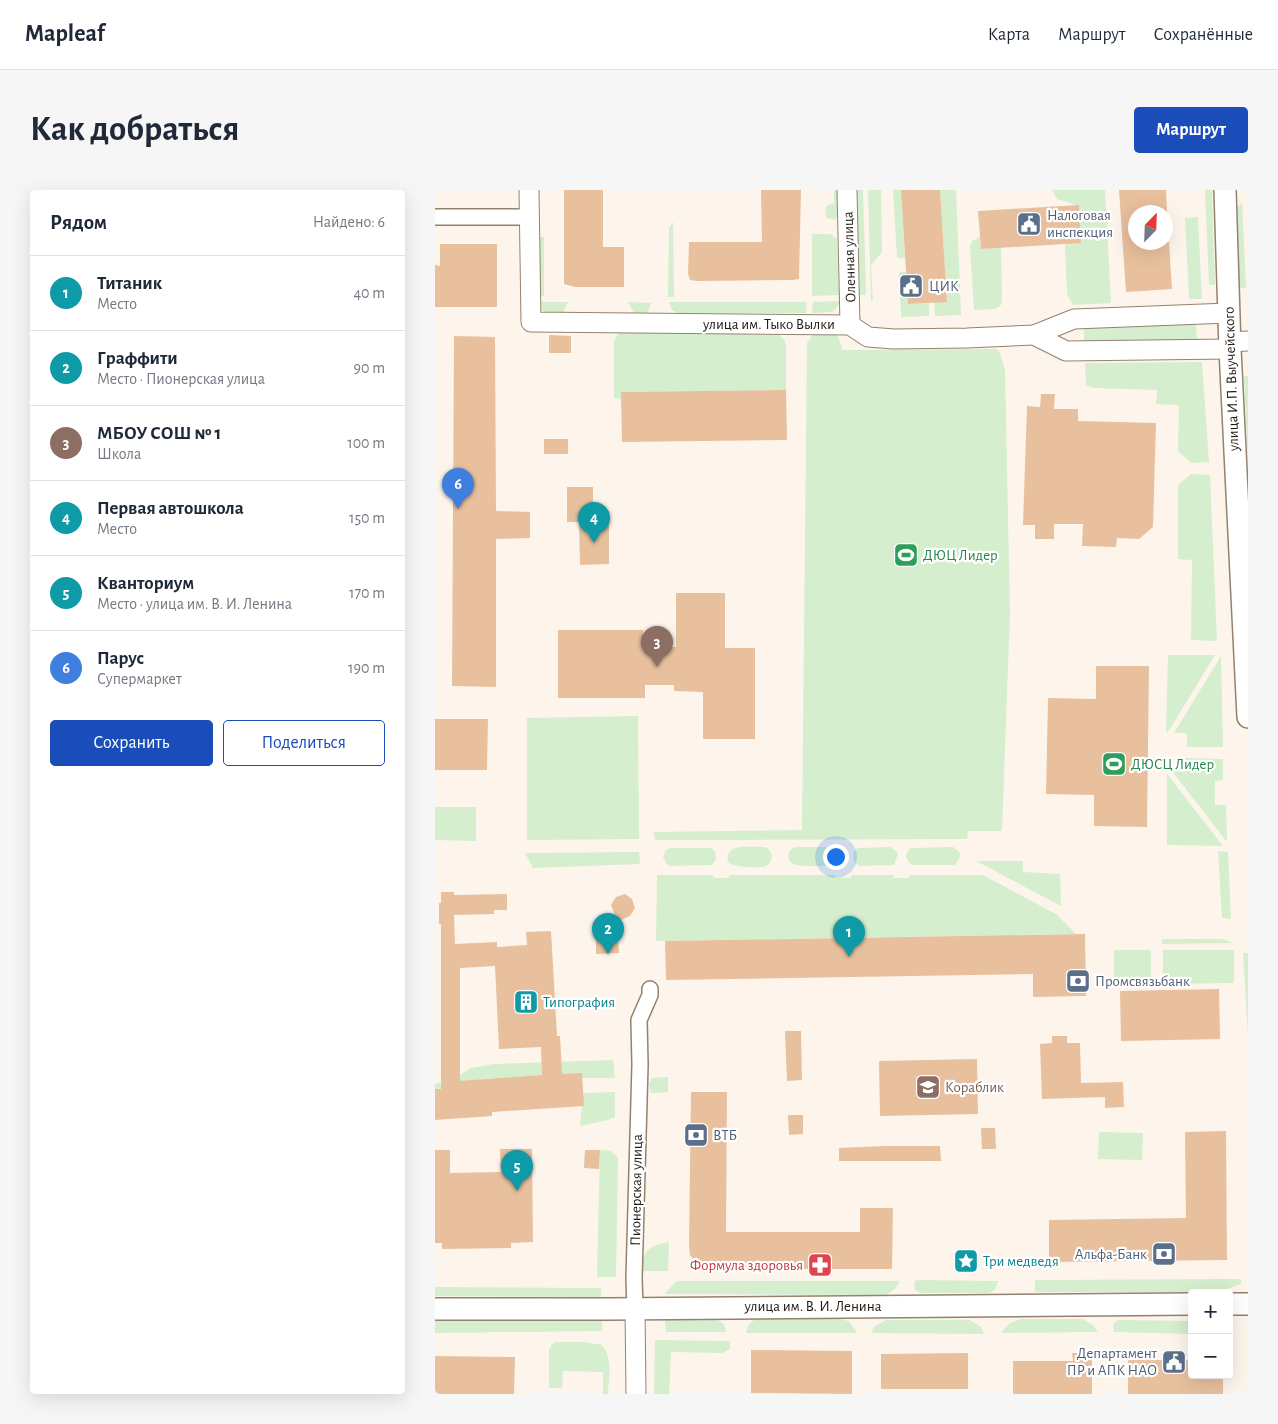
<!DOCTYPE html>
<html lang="ru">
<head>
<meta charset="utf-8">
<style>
	:root { --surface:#fff; --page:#f6f6f7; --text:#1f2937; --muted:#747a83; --line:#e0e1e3; --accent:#1a4dba }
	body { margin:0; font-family:"Alegreya Sans",sans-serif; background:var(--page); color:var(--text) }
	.controls { position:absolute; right:15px; bottom:15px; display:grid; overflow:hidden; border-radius:5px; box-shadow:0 5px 20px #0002 }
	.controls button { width:45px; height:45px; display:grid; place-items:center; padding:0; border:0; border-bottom:1px solid var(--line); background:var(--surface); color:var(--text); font:25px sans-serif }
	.compass { position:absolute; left:693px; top:15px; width:45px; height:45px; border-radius:50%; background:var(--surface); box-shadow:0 5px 20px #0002; rotate:23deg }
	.you { position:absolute; left:400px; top:666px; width:18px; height:18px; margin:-12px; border:4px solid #fff; border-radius:50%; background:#1a73e8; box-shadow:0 0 0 8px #1a73e833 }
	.badge { display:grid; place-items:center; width:32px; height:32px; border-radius:50%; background:var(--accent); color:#fff; font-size:16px; font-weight:700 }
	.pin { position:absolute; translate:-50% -41px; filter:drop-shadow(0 1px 2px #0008) }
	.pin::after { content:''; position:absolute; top:26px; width:18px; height:15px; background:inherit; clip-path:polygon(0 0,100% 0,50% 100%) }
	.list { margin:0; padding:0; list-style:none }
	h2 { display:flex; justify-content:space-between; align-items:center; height:65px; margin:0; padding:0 20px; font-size:21px }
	h2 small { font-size:16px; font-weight:400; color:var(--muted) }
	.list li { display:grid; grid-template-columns:32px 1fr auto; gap:15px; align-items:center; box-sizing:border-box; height:75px; padding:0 20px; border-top:1px solid var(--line) }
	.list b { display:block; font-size:19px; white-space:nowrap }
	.list p { margin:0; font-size:16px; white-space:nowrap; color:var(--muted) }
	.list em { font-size:16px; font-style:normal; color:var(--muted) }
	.actions { display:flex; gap:10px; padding:15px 20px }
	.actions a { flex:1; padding:11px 0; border:1px solid var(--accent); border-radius:5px; text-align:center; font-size:18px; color:var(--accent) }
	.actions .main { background:var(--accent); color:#fff }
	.map { position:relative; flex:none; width:813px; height:1204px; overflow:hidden; border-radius:5px }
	header { display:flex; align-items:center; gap:30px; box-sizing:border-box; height:70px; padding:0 25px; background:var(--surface); border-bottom:1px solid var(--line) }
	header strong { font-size:24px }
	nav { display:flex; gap:28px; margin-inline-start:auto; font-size:18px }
	.intro { display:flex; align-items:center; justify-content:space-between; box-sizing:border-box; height:120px; padding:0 30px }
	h1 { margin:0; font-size:35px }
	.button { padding:12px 22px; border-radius:5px; background:var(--accent); color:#fff; font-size:18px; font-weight:700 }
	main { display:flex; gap:30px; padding:0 30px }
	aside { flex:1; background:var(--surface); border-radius:5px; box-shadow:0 5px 20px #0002 }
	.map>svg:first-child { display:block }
	.green { fill:#d5eece }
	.building { fill:#e8c09e; fill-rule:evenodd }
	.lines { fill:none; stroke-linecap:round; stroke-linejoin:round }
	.minor-casing { stroke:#93826e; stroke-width:18 }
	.tertiary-casing { stroke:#93826e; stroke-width:21 }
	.secondary-casing { stroke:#93826e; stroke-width:24 }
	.minor { stroke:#fff; stroke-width:15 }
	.tertiary { stroke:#fff; stroke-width:19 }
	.secondary { stroke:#fff; stroke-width:21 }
	.labels { text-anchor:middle; stroke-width:4.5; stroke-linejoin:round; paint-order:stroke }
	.service-label { font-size:15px; fill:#4e5e75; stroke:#fff; text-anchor:start }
	.street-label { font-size:15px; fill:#211a12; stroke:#fff }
	.leisure-label { font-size:15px; fill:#27864d; stroke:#fff; text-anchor:start }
	.culture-label { font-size:15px; fill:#0d838f; stroke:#fff; text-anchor:start }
	.education-label { font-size:15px; fill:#785e54; stroke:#fff; text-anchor:start }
	.health-label { font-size:15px; fill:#be3a42; stroke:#fff; text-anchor:end }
</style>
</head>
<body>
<header>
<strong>Mapleaf</strong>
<nav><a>Карта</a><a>Маршрут</a><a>Сохранённые</a></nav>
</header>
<div class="intro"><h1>Как добраться</h1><a class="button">Маршрут</a></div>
<main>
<aside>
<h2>Рядом<small>Найдено: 6</small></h2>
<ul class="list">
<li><span class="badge" style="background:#0f9aa8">1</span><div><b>Титаник</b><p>Место</p></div><em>40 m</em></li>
<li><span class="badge" style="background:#0f9aa8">2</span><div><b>Граффити</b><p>Место · Пионерская улица</p></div><em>90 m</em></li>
<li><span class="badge" style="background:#8d6e63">3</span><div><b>МБОУ СОШ № 1</b><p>Школа</p></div><em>100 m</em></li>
<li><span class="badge" style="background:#0f9aa8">4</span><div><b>Первая автошкола</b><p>Место</p></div><em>150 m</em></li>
<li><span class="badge" style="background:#0f9aa8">5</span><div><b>Кванториум</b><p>Место · улица им. В. И. Ленина</p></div><em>170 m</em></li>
<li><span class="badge" style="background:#3f7fe0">6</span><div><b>Парус</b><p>Супермаркет</p></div><em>190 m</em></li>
</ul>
<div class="actions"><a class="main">Сохранить</a><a>Поделиться</a></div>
</aside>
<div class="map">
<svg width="813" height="1204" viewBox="0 0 813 1204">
	<rect width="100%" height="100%" fill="#fdf5ec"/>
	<g class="green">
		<path d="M399,0H403L404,24L400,30L392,28L390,23L391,16L399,13Z"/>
		<path d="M422,0H428L431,105H425Z"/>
		<path d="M433,0H446L447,62L436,75L438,111H436Z"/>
		<path d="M458,0H466L470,68H462Z"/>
		<path d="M505,0H521L526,125L500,126L499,112H512Z"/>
		<path d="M617,0H670L676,113L638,115L632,104L630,54L644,16L622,9Z"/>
		<path d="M770,0H777L780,95H774Z"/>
		<path d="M807,12L811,98H804L801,24L802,18Z"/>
		<path d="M763,27L767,109H754L750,28Z"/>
		<path d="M238,32L239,107H233L234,38Z"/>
		<path d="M377,44H395L402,49L404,105L377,106Z"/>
		<rect x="105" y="47" width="4" height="59"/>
		<path d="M545,47L546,59L566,57L567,110L566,115L560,119L539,120L535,56L537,51Z"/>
		<path d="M464,82H471L473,114L494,113V126L466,127Z"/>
		<path d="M405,111L403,116L397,122L377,123L378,112Z"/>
		<path d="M106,112H133L127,124H114L107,120Z"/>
		<path d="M193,112L216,113L213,122L209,124H200Z"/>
		<path d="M234,112H372L371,123H243L237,120Z"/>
		<path d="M761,133L762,151L649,154V136Z"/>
		<path d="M187,142L344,145L349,149L351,156V200L187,202V209L179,208V151L183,144Z"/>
		<path d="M383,142C400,142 404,142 407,160L561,159L564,161L570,179L575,423L567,641H533L532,649L220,650L219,642L367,640L372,153L377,146Z"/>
		<path d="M767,172L774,272L756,273L743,261L744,215L721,214L722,200L658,198L651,195L650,173Z"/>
		<path d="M809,186H813V274Z"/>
		<path d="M756,284L775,285L782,451L756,450L757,370L743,369V295Z"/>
		<path d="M733,465H780L733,542H731Z"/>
		<path d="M786,466L788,557H752V543H739Z"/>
		<path d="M203,526L204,649L92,650V528Z"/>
		<path d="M750,568L788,569V590L780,591V615H791L792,652L737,581L750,582Z"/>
		<path d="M732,584L788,656L732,655Z"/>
		<path d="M0,617H41V651L0,650Z"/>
		<path d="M330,657C337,660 340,671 331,676C324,679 298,677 293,672C289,652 316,657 330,657Z"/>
		<path d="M360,657H391L397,660L398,667L395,674L391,676C378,675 346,681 355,660Z"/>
		<path d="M455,657L461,661L463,664L459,675L424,676L419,672L418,664L420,660L424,658Z"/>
		<path d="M518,657L525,663L524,669L520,675H478L474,673L471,666L474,659L478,658Z"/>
		<path d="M235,658H275L280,661L281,669L277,675L235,676L231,673L228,667L231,660Z"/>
		<path d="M783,661L793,662L796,729L787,728Z"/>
		<path d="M204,662L205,674L98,678L90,663Z"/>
		<path d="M541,671H588V682L625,684L626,716Z"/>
		<path d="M222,685H278L279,688H294L295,685H400V688H416V685H459V688H474L475,685H548L621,724L641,744L221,751Z"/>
		<path d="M727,749H788L798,753L727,754Z"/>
		<path d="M679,760H716V790L679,791Z"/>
		<path d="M728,760H799V793L728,794Z"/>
		<path d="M813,763V845L808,763Z"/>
		<path d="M178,870L180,888H147L146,883L46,889V896L0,899V894L18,889L36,878L59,874Z"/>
		<path d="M233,887V902L216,903L214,894L217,888Z"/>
		<path d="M180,902V927L173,930L145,936L148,903Z"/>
		<path d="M664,942L708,943L707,970L663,969Z"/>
		<path d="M165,960L175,961L183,968L181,1087H162Z"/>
		<path d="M234,1052L233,1081H207C207,1060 214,1056 234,1052Z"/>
		<path d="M806,1089V1094L783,1102H600V1090Z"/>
		<path d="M481,1090L563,1091L560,1100L554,1103H485L480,1100L479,1094Z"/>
		<path d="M242,1091H464C463,1098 457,1102 450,1105L229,1104Z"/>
		<path d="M0,1097L166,1098V1107L0,1106Z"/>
		<path d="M167,1128V1141L0,1143V1129Z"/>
		<path d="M320,1129H403L414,1131L422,1143H311L314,1134Z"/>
		<path d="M585,1129H647L658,1135L663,1142L566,1143L575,1133Z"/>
		<path d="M230,1130H283L289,1134L291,1142H231Z"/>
		<path d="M451,1130H535L546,1137L549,1144L436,1143L439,1137Z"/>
		<path d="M683,1130L757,1131V1144L679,1142L678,1134Z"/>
		<path d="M220,1150L295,1151V1159L287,1163L236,1162L234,1204H219Z"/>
		<path d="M121,1152H148L167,1155C178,1169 174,1187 173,1204H168V1182L128,1181L127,1198H114V1160L117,1154Z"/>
	</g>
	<g class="building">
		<path d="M129,0H168V57H189V97H140L129,94Z"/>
		<path d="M326,0H366L364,89L358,90L262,91L255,90L253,84L254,52H327Z"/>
		<path d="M466,0H505L512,112L473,114Z"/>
		<path d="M684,0H731L732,22H700V52H734L737,99L691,102Z"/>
		<path d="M644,15L646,53L546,59L543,21Z"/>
		<path d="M5,54H62V117H0V75L5,76Z"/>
		<path d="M114,145L136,146V163H114Z"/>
		<path d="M19,146L60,147L61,321L95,322V348L61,349V497L17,496Z"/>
		<path d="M351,200L352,250L187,252L186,202Z"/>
		<path d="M606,204H620L619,219H643V231L721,233L718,337L704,349L682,348L681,357L647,356L648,334H619V349H600V335H588L592,216L605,217Z"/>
		<rect x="109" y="249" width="24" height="15"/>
		<path d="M132,297H158V321H174V374L145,375L144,332H132Z"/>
		<path d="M241,403H290V458H320V549H268V502L239,501V495H210V508H123V440H208V457H241Z"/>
		<path d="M661,476H714L712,637L659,636V605L611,604L613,508L661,509Z"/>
		<path d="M0,529H53L52,580H0Z"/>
		<path d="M6,702H19V705L72,704V720H59V724L19,725L20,754L62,752V757L92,755L91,742L116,741L122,846H125L127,884L147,883L149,916L57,922V926L0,930V899H6V734H4V713H6ZM60,776L64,859L106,857L107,885L25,891V778Z"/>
		<path d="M190,704L197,709L200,718L195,726L186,730L179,723L176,715L181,707Z"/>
		<path d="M650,744L651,806L598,807V784L231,790L230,751Z"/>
		<path d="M183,747L184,763L161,764V748Z"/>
		<path d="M784,799L785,849L686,851L685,801Z"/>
		<path d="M350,841H366L367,890L352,891Z"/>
		<path d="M617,846H632V853H645L646,893L688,892L689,917L670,918V907L607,909L605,854L617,853Z"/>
		<path d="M542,869L543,924L445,926L444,871Z"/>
		<path d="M256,902H292L291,1042H425V1018H458L457,1079H275L262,1074L255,1065L254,1055Z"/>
		<path d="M353,925H368V944L354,945Z"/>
		<path d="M546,938H560L561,959H547Z"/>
		<path d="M791,941L792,1070L614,1072V1030L751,1028L750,942Z"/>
		<path d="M449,956H505L506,971H404V958Z"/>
		<path d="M65,959H97L98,1052L76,1053V1058L7,1059V1053H0V960H15V983L66,982Z"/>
		<path d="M150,960H165L164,979L149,978Z"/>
		<path d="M316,1160L417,1161V1204L316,1203Z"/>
		<path d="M533,1163V1199H446V1164Z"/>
		<path d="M637,1163H657V1204H578V1171H638Z"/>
		<path d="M0,1166L80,1167L79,1204H0Z"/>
		<path d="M693,1170H757V1185H788V1204H693Z"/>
	</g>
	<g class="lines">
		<defs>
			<g id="minor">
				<path d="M0,27H94"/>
				<path d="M200,1118L199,1088L205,875L204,830L215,805V799"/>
			</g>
			<g id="tertiary">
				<path d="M94,0L96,132L415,135L433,147L459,149L532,148L599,145L639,129L794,123"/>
				<path d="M412,0L415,135"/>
				<path d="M599,145L631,161L795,159"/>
				<path d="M795,152L813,151"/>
				<path d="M200,1118L201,1204"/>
			</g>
			<g id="secondary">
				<path d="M790,0L795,159L813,527"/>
				<path d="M794,1114H813"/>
				<path d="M0,1119H173L757,1114"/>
			</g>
		</defs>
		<use href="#minor" class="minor-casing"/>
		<use href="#tertiary" class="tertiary-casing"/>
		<use href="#secondary" class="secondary-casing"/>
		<use href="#minor" class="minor"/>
		<use href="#tertiary" class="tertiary"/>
		<use href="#secondary" class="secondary"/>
	</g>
	<defs>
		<symbol id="civic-square" viewBox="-11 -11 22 22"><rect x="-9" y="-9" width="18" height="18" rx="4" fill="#5c6f8a" stroke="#fff"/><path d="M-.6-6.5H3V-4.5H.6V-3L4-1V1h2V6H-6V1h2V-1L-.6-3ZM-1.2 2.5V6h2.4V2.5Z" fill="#fff"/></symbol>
		<symbol id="stadium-square" viewBox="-11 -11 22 22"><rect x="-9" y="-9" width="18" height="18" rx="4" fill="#2e9e5b" stroke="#fff"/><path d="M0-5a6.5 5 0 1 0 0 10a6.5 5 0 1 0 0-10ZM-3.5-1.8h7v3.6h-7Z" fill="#fff"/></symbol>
		<symbol id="bank-square" viewBox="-11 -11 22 22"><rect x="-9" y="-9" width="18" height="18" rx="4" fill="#5c6f8a" stroke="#fff"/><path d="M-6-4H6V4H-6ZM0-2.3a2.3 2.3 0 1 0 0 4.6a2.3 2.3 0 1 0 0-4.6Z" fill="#fff"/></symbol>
		<symbol id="building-square" viewBox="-11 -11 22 22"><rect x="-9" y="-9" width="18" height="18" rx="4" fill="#0f9aa8" stroke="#fff"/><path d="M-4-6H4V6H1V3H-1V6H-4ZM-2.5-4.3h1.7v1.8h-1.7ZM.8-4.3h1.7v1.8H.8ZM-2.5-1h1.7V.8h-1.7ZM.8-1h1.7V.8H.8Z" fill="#fff"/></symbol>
		<symbol id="school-square" viewBox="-11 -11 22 22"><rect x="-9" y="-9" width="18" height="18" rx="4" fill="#8d6e63" stroke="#fff"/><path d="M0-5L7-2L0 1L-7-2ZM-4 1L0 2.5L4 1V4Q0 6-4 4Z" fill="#fff"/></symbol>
		<symbol id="sight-square" viewBox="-11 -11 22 22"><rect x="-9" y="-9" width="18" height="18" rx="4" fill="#0f9aa8" stroke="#fff"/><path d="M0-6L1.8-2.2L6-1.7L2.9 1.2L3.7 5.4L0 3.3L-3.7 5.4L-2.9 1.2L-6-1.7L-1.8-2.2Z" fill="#fff"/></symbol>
		<symbol id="pharmacy-square" viewBox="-11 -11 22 22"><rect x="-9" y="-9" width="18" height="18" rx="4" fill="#e0444e" stroke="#fff"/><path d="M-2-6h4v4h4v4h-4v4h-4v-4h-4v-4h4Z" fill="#fff"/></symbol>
	</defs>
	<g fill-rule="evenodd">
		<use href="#civic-square" x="580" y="20" width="28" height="28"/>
		<use href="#civic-square" x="462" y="82" width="28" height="28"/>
		<use href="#stadium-square" x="457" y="351" width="28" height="28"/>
		<use href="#stadium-square" x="665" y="560" width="28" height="28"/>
		<use href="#bank-square" x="629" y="777" width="28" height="28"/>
		<use href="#building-square" x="77" y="798" width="28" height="28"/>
		<use href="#school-square" x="479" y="883" width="28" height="28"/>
		<use href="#bank-square" x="247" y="931" width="28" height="28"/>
		<use href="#bank-square" x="715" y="1050" width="28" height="28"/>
		<use href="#sight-square" x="517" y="1057" width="28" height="28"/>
		<use href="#pharmacy-square" x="371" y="1061" width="28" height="28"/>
		<use href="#civic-square" x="725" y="1158" width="28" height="28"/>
	</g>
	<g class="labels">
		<g class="service-label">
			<text x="612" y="30">Налоговая<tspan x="612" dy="17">инспекция</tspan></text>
			<text x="494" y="101">ЦИК</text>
			<text x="660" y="796">Промсвязьбанк</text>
			<text x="278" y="950">ВТБ</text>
			<text x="712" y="1069" text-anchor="end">Альфа-Банк</text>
			<text x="722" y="1168" text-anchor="end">Департамент<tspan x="722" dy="17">ПР и АПК НАО</tspan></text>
		</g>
		<g class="street-label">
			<text transform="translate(414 67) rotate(-92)" y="5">Оленная улица</text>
			<text x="334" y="139">улица им. Тыко Вылки</text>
			<text transform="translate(796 189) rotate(-92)" y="5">улица И.П. Выучейского</text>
			<text transform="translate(201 1000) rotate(-89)" y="5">Пионерская улица</text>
			<text x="378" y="1121">улица им. В. И. Ленина</text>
		</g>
		<g class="leisure-label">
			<text x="488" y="370">ДЮЦ Лидер</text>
			<text x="696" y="579">ДЮСЦ Лидер</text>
		</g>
		<g class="culture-label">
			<text x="108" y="817">Типография</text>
			<text x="548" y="1076">Три медведя</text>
		</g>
		<g class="education-label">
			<text x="510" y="902">Кораблик</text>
		</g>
		<g class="health-label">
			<text x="368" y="1080">Формула здоровья</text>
		</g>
	</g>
</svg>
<div class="controls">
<button>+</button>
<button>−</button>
</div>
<svg class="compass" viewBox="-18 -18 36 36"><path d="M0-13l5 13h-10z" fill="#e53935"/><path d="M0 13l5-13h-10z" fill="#747a83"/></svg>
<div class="you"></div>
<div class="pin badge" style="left:414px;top:767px;background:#0f9aa8">1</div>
<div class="pin badge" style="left:173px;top:764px;background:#0f9aa8">2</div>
<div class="pin badge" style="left:222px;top:477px;background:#8d6e63">3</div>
<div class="pin badge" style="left:159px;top:353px;background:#0f9aa8">4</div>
<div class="pin badge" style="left:82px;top:1001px;background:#0f9aa8">5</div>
<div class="pin badge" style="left:23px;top:319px;background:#3f7fe0">6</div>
</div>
</main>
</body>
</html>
